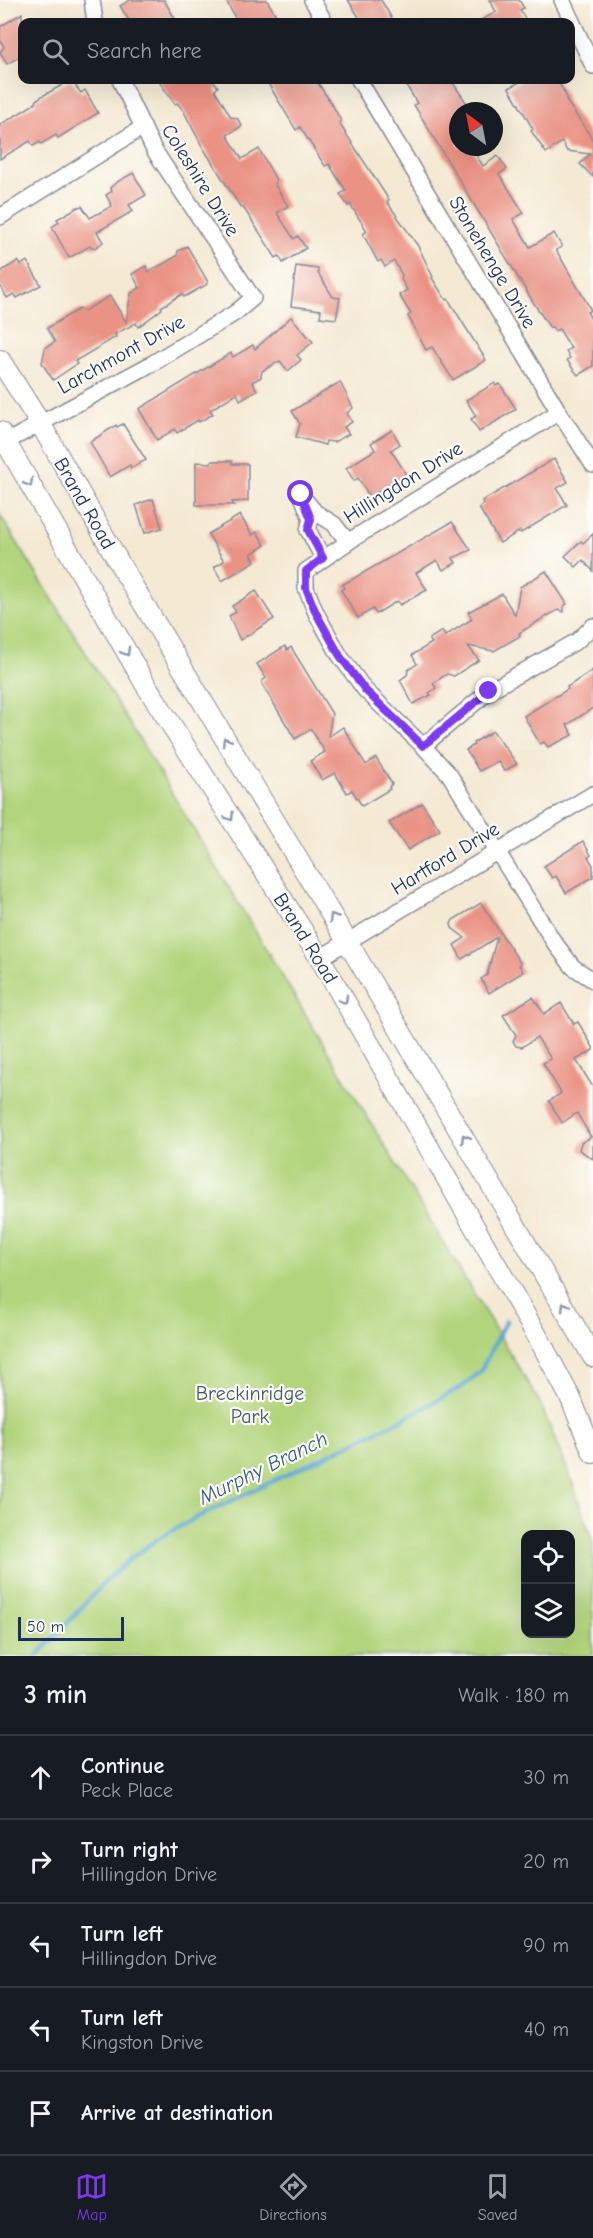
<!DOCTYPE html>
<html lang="en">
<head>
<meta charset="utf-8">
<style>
	:root { --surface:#171b24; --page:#242831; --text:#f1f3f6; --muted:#9ea1a6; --line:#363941; --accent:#7c3aed }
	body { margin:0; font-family:"Comic Neue",sans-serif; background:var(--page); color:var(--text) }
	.controls { position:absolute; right:18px; bottom:18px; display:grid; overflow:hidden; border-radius:12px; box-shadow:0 6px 24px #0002 }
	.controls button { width:54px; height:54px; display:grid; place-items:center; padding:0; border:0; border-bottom:2px solid var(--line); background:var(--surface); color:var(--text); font:30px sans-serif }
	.compass { position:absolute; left:449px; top:102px; width:54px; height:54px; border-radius:50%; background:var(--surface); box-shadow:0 6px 24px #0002; rotate:328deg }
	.scale { position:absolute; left:18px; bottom:15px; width:106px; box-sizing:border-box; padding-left:6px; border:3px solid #1b2f5e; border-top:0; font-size:16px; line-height:21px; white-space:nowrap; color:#1b2f5e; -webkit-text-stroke:4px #fdfcf7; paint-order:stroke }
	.stop { position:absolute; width:18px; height:18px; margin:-14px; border:4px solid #7c3aed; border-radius:50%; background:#fff }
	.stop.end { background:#7c3aed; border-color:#fff; box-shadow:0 2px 6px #0008 }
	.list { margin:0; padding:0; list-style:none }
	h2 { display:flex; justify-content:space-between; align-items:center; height:78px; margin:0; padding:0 24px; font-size:26px }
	h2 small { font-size:20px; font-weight:400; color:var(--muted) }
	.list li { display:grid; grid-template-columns:39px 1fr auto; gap:18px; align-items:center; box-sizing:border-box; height:84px; padding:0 24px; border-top:2px solid var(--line) }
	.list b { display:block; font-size:22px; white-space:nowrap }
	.list p { margin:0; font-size:20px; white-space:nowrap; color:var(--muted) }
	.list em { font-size:20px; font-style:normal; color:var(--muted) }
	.icon { flex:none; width:33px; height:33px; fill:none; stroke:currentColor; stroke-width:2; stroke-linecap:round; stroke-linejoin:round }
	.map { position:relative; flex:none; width:593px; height:1656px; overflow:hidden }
	.search { position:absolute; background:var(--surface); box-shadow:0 6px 24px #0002; left:18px; right:18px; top:18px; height:66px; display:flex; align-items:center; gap:15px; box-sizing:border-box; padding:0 21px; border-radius:12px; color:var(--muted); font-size:22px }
	.sheet { height:498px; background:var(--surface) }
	nav { display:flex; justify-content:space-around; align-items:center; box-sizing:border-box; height:84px; border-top:2px solid var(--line); background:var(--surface); font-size:16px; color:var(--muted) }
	nav a { display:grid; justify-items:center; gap:3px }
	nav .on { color:var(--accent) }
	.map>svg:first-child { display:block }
	.green { fill:#b2d47c; stroke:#66826d; stroke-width:1.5; fill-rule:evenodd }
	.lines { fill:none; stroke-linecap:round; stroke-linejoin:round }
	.stream { stroke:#5aa7d3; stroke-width:4.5 }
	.building { fill:#ea9284 }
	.minor-casing { stroke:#888c98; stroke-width:18 }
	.major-casing { stroke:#888c98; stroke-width:22 }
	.minor { stroke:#fff; stroke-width:15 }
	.major { stroke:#fff; stroke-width:20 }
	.oneway { stroke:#8d97ae }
	.route { stroke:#7c3aed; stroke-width:8 }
	.labels { text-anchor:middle; stroke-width:4.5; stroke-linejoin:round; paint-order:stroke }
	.street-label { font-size:20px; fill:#1b2f5e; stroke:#fdfcf7 }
	.park-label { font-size:20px; fill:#415866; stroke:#fdfcf7 }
	.water-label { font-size:21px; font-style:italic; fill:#315987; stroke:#fdfcf7 }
</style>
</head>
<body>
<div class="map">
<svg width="593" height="1656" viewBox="0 0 593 1656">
	<rect width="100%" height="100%" fill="#fdfcf7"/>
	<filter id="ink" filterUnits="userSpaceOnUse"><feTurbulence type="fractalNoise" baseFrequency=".0167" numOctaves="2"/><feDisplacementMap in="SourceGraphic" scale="12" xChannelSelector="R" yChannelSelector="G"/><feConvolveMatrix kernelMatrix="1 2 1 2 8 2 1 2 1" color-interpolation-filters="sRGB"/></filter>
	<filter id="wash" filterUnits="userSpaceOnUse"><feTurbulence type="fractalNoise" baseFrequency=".008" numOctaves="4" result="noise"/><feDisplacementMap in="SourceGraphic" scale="24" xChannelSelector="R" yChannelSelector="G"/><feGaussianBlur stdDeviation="1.35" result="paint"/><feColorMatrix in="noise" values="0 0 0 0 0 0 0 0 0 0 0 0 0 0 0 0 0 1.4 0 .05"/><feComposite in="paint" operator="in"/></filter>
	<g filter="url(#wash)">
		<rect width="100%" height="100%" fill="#f4e9d3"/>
		<path class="green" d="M0,515L138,737L540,1403L570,1476L593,1543V1656H0ZM526,1534H570V1634H526Z"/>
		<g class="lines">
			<path class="stream" d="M37,1656L104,1583L131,1558L159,1538L196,1518L413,1414L463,1386L480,1372L506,1321"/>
		</g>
		<g id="blocks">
			<g class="building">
				<path d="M130,0H164L177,22H130L120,6Z"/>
				<path d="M226,0H267L280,22H237Z"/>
				<path d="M348,0H381L394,22H362Z"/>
				<path d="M490,0H519L524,8L520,10L527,22H478L496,12Z"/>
				<path d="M22,13V55L7,64L0,52L4,47L0,40V27Z"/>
				<path d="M71,80L81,93L85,90L98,113L58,138L56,135L41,144L40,142L33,146L30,141L0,159V125L36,103L37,99Z"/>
				<path d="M158,80H213L218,87L215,90L231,117L237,118L242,126L227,135L242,159L259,149L276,180L275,185L288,206L277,213L294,239L298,236L306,248L283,263L279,256L276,258L243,207L241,208L202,146L183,110L177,103L175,104Z"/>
				<path d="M266,80H316L333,106L341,121L339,123L389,200L387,202L418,246L433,277L432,278L446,300L448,299L486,360L453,380L432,347L426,350L408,316L411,314L399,295L407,290L401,279L402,275L394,261L385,267L381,260L378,262L363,234L367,231L350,204L348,206L340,194L346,191L329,164L325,166L300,127L296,130Z"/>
				<path d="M403,80H451L472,111H458V147H471L483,166L498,156L507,169L499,174L524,213L513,219L530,247L554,233L562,247L556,250L591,310L587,312L593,322V366L578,375L573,369L567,360L570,358L566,351L571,348L559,329L555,331L552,327L550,328L533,302L414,105L417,103Z"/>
				<path d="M523,80H557L566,95V100L593,140V177L580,164L590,154L567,151L562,142L546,153L531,131L533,129L509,88Z"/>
				<path d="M133,173L146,195L129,205L133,211L97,232L103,242L95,248L90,246L69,258L52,227L59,222L57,219L78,207L82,206L90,218L112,206L106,195L112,191L110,188L117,182Z"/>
				<path d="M187,246L208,282L206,285L184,297L182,294L161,307L162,309L138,327L136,323L115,334L116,337L75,361L77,364L53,380L42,363L45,348L55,342L47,328L79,309L84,311L110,296L126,322L131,293L140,288L132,274L146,266L149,272L177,256L178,251Z"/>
				<path d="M18,261L21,265L27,261L41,285L17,298L14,294L7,298L0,286V272Z"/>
				<path d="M296,266L318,269V273L333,297L340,298L336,319L320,317L321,310L291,306Z"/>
				<path d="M291,317L313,342L297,355L301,360L288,371L280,361L262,371L261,377L252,382L257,390L240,400L237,393L210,410L213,414L199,422L198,420L177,433L175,429L157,440L139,409L231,353L233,357L253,345L255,349Z"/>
				<path d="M340,382L353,408L347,413L352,422L344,427L349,434L334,442L326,441L325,445L296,437L300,424L292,411Z"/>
				<path d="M495,383L496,386L500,384L516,409L479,432L471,419L476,416L466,400Z"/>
				<path d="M123,424L146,460L131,468L130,465L110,477L90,442L116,425L117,427Z"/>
				<path d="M392,430L400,444L391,450L406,474L370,497L358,478L354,481L346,468L375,450L371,443Z"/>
				<path d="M554,459L568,482L557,488L567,505L521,533L520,531L500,543L479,508L484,504L482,501Z"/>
				<path d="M212,461H232V464H248V501L232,502L234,505H196V462L211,463Z"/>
				<path d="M153,499L162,528L145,533L136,505Z"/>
				<path d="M240,515L252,535L257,532L265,545L251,554L255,561L222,581L214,567L224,561L208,534Z"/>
				<path d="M452,522L471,550L453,558L456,563L443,570L437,560L416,573L427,590L400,605L397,601L376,614L373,609L358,618L341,590L344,588L342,585Z"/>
				<path d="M593,534V571L583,560L576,567L565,556L581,541L583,543Z"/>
				<path d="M546,571L567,604L564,606V612L558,610L547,616L519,633L520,636L494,651L468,646L479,660L454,676L447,674L433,683L436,688L429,693L431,695L413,704L400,680L407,675L408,670L417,664L412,655L432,643L429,639L442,631L445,636L472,619L468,612L502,594L515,615L520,587Z"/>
				<path d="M256,591L274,619L240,640L229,616L236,612L232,606Z"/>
				<path d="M285,646L287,650L291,647L332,714L328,737L343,727L366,765L376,758L392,784L389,787L390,789L362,806L352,790L347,793L335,773L322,780L310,761L325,752L311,729L295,739L262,684V681L266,678L257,664Z"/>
				<path d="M593,670V708L567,725L573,735L548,747L544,742L540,744L524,716L568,689L567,687Z"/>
				<path d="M493,731L517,764L504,771L498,761L479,771L466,750L474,745L473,743Z"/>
				<path d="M422,803L440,830L408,850L389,823Z"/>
				<path d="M583,841L591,855L588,857L593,865V877L566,893L556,876L552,878L544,866Z"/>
				<path d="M481,903L521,964L519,965L523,972L489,993L481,979L487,975L497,937L462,959L454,945L465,938L452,928L451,924L453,920Z"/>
				<path d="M533,997L544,1014L561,1003L574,1024L578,1022L593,1047V1050L576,1060L593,1087V1159L579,1150L581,1143L591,1137L577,1113L562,1123L549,1101L561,1093L543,1063L551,1059L537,1037L522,1047L516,1046L513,1041L516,1035L503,1015Z"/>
			</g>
		</g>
	</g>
	<g filter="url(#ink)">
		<use href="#blocks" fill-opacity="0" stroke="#888c98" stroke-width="1.5"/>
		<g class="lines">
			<defs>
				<g id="minor">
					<path d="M92,0L95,22"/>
					<path d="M312,0L325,22"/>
					<path d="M562,0L593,66"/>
					<path d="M359,80L559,412L593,465"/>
					<path d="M0,217L143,127"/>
					<path d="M559,412L354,538L306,571V588L316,613L340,656L365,690L423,746L449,774L554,942L573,967L593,980"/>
					<path d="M6,442L153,363L235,313L253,298L154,150L120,80"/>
					<path d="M301,494L311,519L308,530L323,558"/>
					<path d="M306,501L315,512L334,524L348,542"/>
					<path d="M423,746L489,691L577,641L593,626"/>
					<path d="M320,958L593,794"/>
				</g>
				<g id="major">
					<path d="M0,360L40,423L125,573L347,941L593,1357"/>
					<path d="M0,432L144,682L320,958L540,1341L571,1399L593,1453"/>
				</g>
			</defs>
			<use href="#minor" class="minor-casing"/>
			<use href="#major" class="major-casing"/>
			<use href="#minor" class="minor"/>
			<use href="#major" class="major"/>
		</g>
		<defs><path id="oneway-chevron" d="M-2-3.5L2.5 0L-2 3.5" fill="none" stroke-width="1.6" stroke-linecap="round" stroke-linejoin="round" transform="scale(1.5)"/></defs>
		<g class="oneway">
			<use href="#oneway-chevron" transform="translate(29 483) rotate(60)"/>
			<use href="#oneway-chevron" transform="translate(126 652) rotate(60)"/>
			<use href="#oneway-chevron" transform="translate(226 741) rotate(-121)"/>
			<use href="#oneway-chevron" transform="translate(230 817) rotate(57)"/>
			<use href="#oneway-chevron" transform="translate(333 917) rotate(-121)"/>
			<use href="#oneway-chevron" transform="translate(344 1000) rotate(60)"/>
			<use href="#oneway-chevron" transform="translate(465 1138) rotate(-121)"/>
			<use href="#oneway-chevron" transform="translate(565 1306) rotate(-121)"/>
		</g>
	</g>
	<g class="lines" filter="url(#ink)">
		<path class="route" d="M301,494L311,519L308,530L323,558L306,571V588L316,613L340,656L365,690L423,746L489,691"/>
	</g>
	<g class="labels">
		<g class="street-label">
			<text transform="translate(201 180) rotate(58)" y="7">Coleshire Drive</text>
			<text transform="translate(493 262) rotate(59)" y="7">Stonehenge Drive</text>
			<text transform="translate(121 354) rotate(-29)" y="7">Larchmont Drive</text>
			<text transform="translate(403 482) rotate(-32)" y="7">Hillingdon Drive</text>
			<text transform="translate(85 503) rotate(60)" y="7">Brand Road</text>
			<text transform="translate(445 858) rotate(-31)" y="7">Hartford Drive</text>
			<text transform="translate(306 938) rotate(58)" y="7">Brand Road</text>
		</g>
		<g class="park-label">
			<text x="250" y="1400">Breckinridge<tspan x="250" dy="23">Park</tspan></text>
		</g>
		<g class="water-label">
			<text transform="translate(263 1468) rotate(-26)" y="7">Murphy Branch</text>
		</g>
	</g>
</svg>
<div class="controls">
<button><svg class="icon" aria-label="locate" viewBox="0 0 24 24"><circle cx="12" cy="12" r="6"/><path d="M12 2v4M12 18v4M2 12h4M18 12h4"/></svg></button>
<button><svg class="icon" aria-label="layers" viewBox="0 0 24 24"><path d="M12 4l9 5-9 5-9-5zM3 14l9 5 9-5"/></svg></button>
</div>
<svg class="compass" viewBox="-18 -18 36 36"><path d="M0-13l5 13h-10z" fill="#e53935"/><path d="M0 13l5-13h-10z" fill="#9ea1a6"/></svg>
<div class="scale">50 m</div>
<div class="stop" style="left:301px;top:494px"></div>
<div class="stop end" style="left:489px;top:691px"></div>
<div class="search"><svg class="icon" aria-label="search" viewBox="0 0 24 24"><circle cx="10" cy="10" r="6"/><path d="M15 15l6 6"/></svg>Search here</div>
</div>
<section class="sheet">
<h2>3 min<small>Walk · 180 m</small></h2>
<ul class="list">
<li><svg class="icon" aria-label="ahead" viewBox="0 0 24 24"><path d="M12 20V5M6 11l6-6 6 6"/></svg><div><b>Continue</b><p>Peck Place</p></div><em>30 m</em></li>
<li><svg class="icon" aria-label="right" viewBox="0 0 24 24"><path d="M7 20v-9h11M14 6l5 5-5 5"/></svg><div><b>Turn right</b><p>Hillingdon Drive</p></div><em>20 m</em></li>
<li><svg class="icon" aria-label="left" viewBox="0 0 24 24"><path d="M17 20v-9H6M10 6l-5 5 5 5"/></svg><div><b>Turn left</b><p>Hillingdon Drive</p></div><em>90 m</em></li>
<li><svg class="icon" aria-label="left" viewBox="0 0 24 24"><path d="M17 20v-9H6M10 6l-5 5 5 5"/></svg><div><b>Turn left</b><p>Kingston Drive</p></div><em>40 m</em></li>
<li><svg class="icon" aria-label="arrive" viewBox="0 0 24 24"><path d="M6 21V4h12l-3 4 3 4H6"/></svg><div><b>Arrive at destination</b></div></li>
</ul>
</section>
<nav>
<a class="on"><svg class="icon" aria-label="map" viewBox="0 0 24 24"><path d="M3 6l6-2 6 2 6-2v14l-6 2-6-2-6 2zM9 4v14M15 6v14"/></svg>Map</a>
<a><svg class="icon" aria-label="directions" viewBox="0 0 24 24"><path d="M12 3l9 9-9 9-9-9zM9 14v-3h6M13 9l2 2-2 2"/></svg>Directions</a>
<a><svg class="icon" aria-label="saved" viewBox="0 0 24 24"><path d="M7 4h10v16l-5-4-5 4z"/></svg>Saved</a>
</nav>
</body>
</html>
